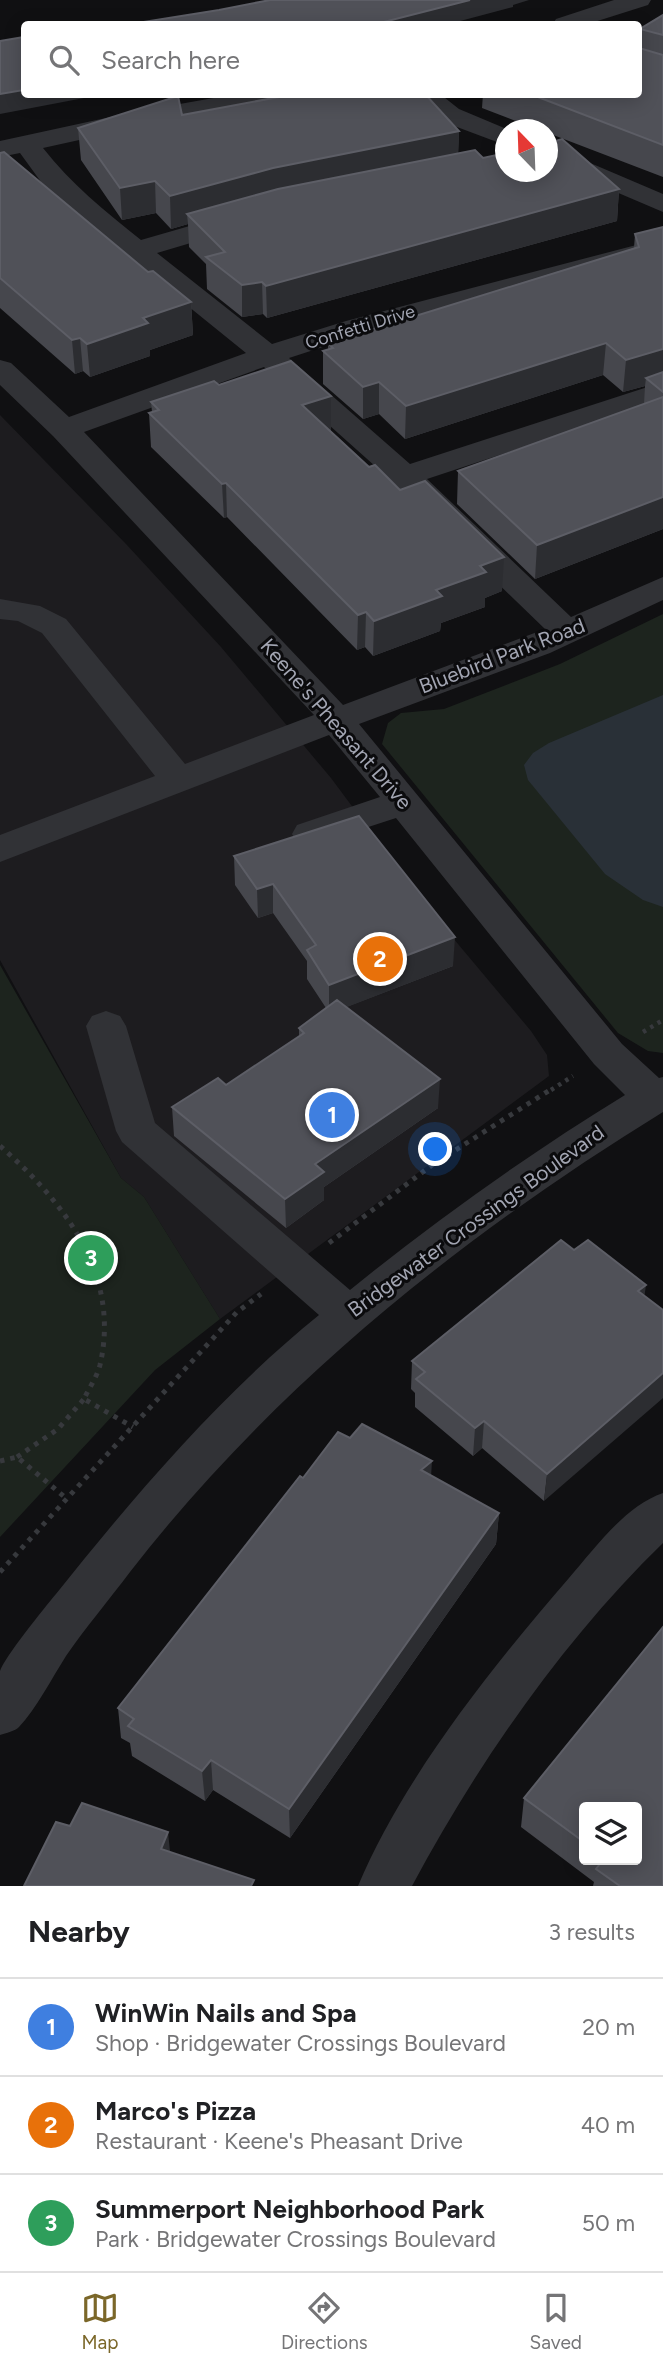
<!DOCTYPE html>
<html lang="en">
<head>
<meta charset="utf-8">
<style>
	:root { --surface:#fff; --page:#f2f2f2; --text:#202124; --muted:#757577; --line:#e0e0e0; --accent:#7b6729 }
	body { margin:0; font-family:Figtree,sans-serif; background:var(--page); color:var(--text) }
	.controls { position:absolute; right:21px; bottom:21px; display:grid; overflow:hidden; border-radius:7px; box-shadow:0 4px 18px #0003 }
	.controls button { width:63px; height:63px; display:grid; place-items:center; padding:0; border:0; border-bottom:2px solid var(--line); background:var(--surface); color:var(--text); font:35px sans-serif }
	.compass { position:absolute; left:495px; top:119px; width:63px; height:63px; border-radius:50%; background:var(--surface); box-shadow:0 4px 18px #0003; rotate:337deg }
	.you { position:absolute; left:436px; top:1150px; width:24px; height:24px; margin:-18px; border:5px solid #fff; border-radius:50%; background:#1a73e8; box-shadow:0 0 0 10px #1a73e833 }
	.badge { display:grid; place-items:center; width:46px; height:46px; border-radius:50%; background:var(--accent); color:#fff; font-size:23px; font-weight:700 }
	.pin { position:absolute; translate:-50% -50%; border:4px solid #fff; box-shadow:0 2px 7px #0006 }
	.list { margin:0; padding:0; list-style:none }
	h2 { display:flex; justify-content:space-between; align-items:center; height:91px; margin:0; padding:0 28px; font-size:30px }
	h2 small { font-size:23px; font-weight:400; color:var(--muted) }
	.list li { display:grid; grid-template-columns:46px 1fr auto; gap:21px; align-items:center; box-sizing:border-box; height:98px; padding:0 28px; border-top:2px solid var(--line) }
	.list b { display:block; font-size:26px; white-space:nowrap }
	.list p { margin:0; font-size:23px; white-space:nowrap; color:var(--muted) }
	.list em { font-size:23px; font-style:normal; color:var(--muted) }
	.icon { flex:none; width:38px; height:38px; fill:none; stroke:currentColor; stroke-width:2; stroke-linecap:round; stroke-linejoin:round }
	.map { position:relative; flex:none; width:663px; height:1886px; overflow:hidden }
	.search { position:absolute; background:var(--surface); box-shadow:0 4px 18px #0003; left:21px; right:21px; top:21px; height:77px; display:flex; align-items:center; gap:18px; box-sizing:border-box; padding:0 24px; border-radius:7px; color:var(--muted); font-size:26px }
	.sheet { height:385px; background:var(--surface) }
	nav { display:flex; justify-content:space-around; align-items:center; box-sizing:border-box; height:98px; border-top:2px solid var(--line); background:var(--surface); font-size:19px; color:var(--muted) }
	nav a { display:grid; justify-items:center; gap:4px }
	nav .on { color:var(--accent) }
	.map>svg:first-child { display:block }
	.built { fill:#1d1c1f }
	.green { fill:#1d241e }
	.water { fill:#293037 }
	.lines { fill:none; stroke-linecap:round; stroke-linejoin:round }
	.path-far1 { stroke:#37393d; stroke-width:4.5; stroke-dasharray:3.5 5; stroke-linecap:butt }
	.path { stroke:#37393d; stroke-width:5; stroke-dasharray:4.5 6; stroke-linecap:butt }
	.minor { fill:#313236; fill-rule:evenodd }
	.wall { fill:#46474d; fill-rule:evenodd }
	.shaded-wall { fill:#2c2d31 }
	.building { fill:#505158; stroke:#5d5e66; stroke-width:2 }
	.labels { text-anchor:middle; stroke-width:6; stroke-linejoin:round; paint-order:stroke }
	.far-street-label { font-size:18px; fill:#a2a5b2; stroke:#0b0b0d }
	.street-label { font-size:21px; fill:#a2a5b2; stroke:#0b0b0d }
</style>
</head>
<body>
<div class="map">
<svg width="663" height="1886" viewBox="0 0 663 1886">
	<rect width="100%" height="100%" fill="#101012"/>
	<path class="built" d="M0,415L126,544L221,647L331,778L427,907L531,1031L547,1055L549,1076L220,1319L144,1197L121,1178L0,960Z"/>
	<g class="green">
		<path d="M663,614V1053L648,1051L618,1033L382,744L388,723L401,713L444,709L560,664Z"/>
		<path d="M0,965L121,1178L144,1197L220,1319L155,1370L0,1537Z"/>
	</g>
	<path class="water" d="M663,695V907L643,900L605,874L528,780L524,765L533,753L549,743Z"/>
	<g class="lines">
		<g class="path-far1">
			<path d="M643,1032L663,1020"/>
			<path d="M551,1090L573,1076"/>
		</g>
		<g class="path">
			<path d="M0,1146C64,1202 121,1274 100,1365C97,1377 89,1388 84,1399L133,1427"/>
			<path d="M329,1243L432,1165L553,1088"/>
			<path d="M17,1457L58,1429L84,1399"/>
			<path d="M0,1461L17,1457L67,1499"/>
			<path d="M0,1572L237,1312L261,1294"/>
		</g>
		<g class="minor">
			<path d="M614,0H651L648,5L588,24H553L556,19Z"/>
			<path d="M236,94H295L292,99L283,102L129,129L43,148C71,184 105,211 141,240L238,212L248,214L252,220L248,226L157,253L272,344L346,321L663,238V255L366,333L289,358L410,464L663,382V401L427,479L571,617L663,577V600L550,653L359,724L622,1044L659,1078L663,1077V1112C463,1235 275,1385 130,1572C109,1600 86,1627 66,1656C52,1678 36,1709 19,1727C15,1731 6,1733 0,1735C0,1718 0,1687 0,1671C4,1658 45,1607 56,1594C136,1494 219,1396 319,1315L122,1142L116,1131L86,1026L92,1016L106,1011L120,1016L126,1026L155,1123L350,1290C437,1219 529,1154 625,1095L594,1064L396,818L310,846L297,843L292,834L297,825L380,797L329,735L0,862V835L155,776L42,633L18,621L0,619V599L40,606L66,619L185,764L314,715L53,436L0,385V360L11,363L69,417L246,353L68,209L44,186L20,153L0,157V141L129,113ZM264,367L394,483L545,629L343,705L84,432Z"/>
			<path d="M412,94H440L459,109L509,130H505V145L441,121Z"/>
			<path d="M548,145L663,194V212L548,163Z"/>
			<path d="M663,1493V1543C564,1639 477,1764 412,1886H358C404,1777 492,1667 569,1578C595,1548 625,1506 663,1493Z"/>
		</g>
	</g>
	<g class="wall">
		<path d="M663,15V177L548,133V130H539L482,108L483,94H639V48L640,29Z"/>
		<path d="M182,115L459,131L458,153L619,189L617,221L267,318L263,314L242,317L207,289L206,264L189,247L188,224L171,229L156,213L122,220L81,160L78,128Z"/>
		<path d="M0,153L148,272L191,302L193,335L150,350V356L90,377L83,371L75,374L0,308Z"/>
		<path d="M663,227V529L535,579L457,504L458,471L644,404L645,386L623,392L603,375L405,439L379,414L363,419L323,384V351L328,349V343L634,248L635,234Z"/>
		<path d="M219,385L331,430H330L502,591L485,598V607L441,623L440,631L373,656L365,647L357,650L227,517L224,518L151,447L149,413L152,412L151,402Z"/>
		<path d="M234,856L453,966L346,1007L438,1108L324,1187V1200L286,1228L174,1136L172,1107L226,1085L299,1036V1028L326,1008L307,979V961L273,913L258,918L235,885Z"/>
		<path d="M574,1250L544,1501L482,1448L473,1456L415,1407V1393L411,1389L412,1361Z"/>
		<path d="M431,1476L499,1513L496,1544L290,1838L213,1790L205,1801L132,1756L130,1743L121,1738L118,1708L303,1478Z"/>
		<path d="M663,1627V1886H593L594,1882L521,1827L524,1798ZM584,1807H637V1860H584Z"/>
	</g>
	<g class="shaded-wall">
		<path d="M470,0H529L513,5V7L449,24H376Z"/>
		<path d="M24,90V94H105L0,114V94Z"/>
		<path d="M459,131L458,163L187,214L188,224L171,229L170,196L273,168Z"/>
		<path d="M155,181L156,213L122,220L120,188Z"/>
		<path d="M619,189L617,221L267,318L266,286Z"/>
		<path d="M262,282L263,314L242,317V285Z"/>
		<path d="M191,302L193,335L150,350V356L90,377L87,344L143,318Z"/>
		<path d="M80,338L83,371L75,374L72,340Z"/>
		<path d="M606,343L603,375L405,439L406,406Z"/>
		<path d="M663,349V380L646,378L645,386L623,392L626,360Z"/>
		<path d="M379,382V414L363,419V387Z"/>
		<path d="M331,396V430L303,439L302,405Z"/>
		<path d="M226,483L227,517L224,518L222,484Z"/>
		<path d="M663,497V529L535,579L537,545Z"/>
		<path d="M504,557L502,591L485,598V607L441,623L440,631L373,656L374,621L436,590L480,566Z"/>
		<path d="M366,612L365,647L357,650L358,615Z"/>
		<path d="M273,884V913L258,918L257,889Z"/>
		<path d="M455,937L453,966L329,1014V985Z"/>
		<path d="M440,1079L438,1108L324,1187V1200L286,1228L285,1199L315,1164Z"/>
		<path d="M646,1285L642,1313L638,1291Z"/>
		<path d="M663,1373V1398L544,1501L547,1474Z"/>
		<path d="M484,1421L482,1448L473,1456L475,1428Z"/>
		<path d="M432,1461L430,1493L421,1470Z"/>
		<path d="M499,1513L496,1544L290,1838L289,1809Z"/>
		<path d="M211,1760L213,1790L205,1801L202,1771Z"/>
		<path d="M168,1832L171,1861L161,1849Z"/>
	</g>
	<g class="building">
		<path d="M270,0H470L376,24H131L219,10Z"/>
		<path d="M663,15V35L640,29Z"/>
		<path d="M639,30V48L663,55V145L530,94H639Z"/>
		<path d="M24,37V90L0,94V41Z"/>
		<path d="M295,94H425L459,131L273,168L170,196L155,181L120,188L78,128L178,96L182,115Z"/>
		<path d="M562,139L619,189L266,286L262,282L242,285L206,257L225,252L187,214L278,189L475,150L483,158L506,153V172H548V143Z"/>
		<path d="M4,152L148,272L153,271L191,302L143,318L148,323L87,344L80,338L72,340L0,278V153Z"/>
		<path d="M663,227V349L626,360L606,343L406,406L379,382L363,387L323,351L333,348L328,343L639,247L635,234Z"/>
		<path d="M291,361L331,396L302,405L369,467L375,465L400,490L425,481L504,557L480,566L486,572L436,590L442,596L374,621L366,612L358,615L226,483L222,484L149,413L159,410L151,402L214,381L219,385Z"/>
		<path d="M663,372V392L646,378Z"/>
		<path d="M663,397V497L537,545L458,471Z"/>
		<path d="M359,816L455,937L329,985L307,950L316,945L273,884L257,889L234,856Z"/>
		<path d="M337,1000L440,1079L315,1164L324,1172L285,1199L172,1107L218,1078L226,1085L304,1033L299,1028Z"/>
		<path d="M561,1240L574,1250L588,1240L646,1285L638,1291L663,1310V1373L547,1474L484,1421L475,1428L416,1379L425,1372L412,1361Z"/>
		<path d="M362,1424L432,1461L421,1470L499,1513L289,1809L211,1760L202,1771L128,1726L134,1719L118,1708L300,1476L303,1478L338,1432L350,1438Z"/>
		<path d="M663,1627V1886H620L596,1869L603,1860H637V1807H584V1842L524,1798Z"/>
		<path d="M82,1803L168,1832L161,1849L254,1880L251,1886H24L56,1822L70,1826Z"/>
	</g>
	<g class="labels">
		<g class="far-street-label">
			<text transform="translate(360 327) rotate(-17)" y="6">Confetti Drive</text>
		</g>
		<g class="street-label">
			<text transform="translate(502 656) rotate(-21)" y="7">Bluebird Park Road</text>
			<text transform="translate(336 724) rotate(49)" y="7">Keene's Pheasant Drive</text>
			<text transform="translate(476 1221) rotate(-36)" y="7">Bridgewater Crossings Boulevard</text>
		</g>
	</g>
</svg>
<div class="controls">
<button><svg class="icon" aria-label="layers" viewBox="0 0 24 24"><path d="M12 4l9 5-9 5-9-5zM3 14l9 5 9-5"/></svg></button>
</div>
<svg class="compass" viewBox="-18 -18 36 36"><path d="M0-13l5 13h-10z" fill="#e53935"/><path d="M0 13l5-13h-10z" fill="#757577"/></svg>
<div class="you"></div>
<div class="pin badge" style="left:332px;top:1115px;background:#3f7fe0">1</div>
<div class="pin badge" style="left:380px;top:959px;background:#e8710a">2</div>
<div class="pin badge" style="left:91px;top:1258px;background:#2e9e5b">3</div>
<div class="search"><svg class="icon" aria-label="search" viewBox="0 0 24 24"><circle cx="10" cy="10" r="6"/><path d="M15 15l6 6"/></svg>Search here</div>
</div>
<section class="sheet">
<h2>Nearby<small>3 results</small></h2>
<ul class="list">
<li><span class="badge" style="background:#3f7fe0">1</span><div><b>WinWin Nails and Spa</b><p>Shop · Bridgewater Crossings Boulevard</p></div><em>20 m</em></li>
<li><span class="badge" style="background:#e8710a">2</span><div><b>Marco's Pizza</b><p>Restaurant · Keene's Pheasant Drive</p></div><em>40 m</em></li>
<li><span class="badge" style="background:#2e9e5b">3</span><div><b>Summerport Neighborhood Park</b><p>Park · Bridgewater Crossings Boulevard</p></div><em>50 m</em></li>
</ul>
</section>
<nav>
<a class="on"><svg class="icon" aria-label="map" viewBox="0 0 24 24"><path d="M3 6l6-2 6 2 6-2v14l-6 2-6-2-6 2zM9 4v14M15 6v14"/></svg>Map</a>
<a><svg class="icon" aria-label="directions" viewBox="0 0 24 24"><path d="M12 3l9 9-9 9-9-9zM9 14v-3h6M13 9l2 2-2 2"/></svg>Directions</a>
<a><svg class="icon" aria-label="saved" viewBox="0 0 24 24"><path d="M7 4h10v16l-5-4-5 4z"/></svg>Saved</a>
</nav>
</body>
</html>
